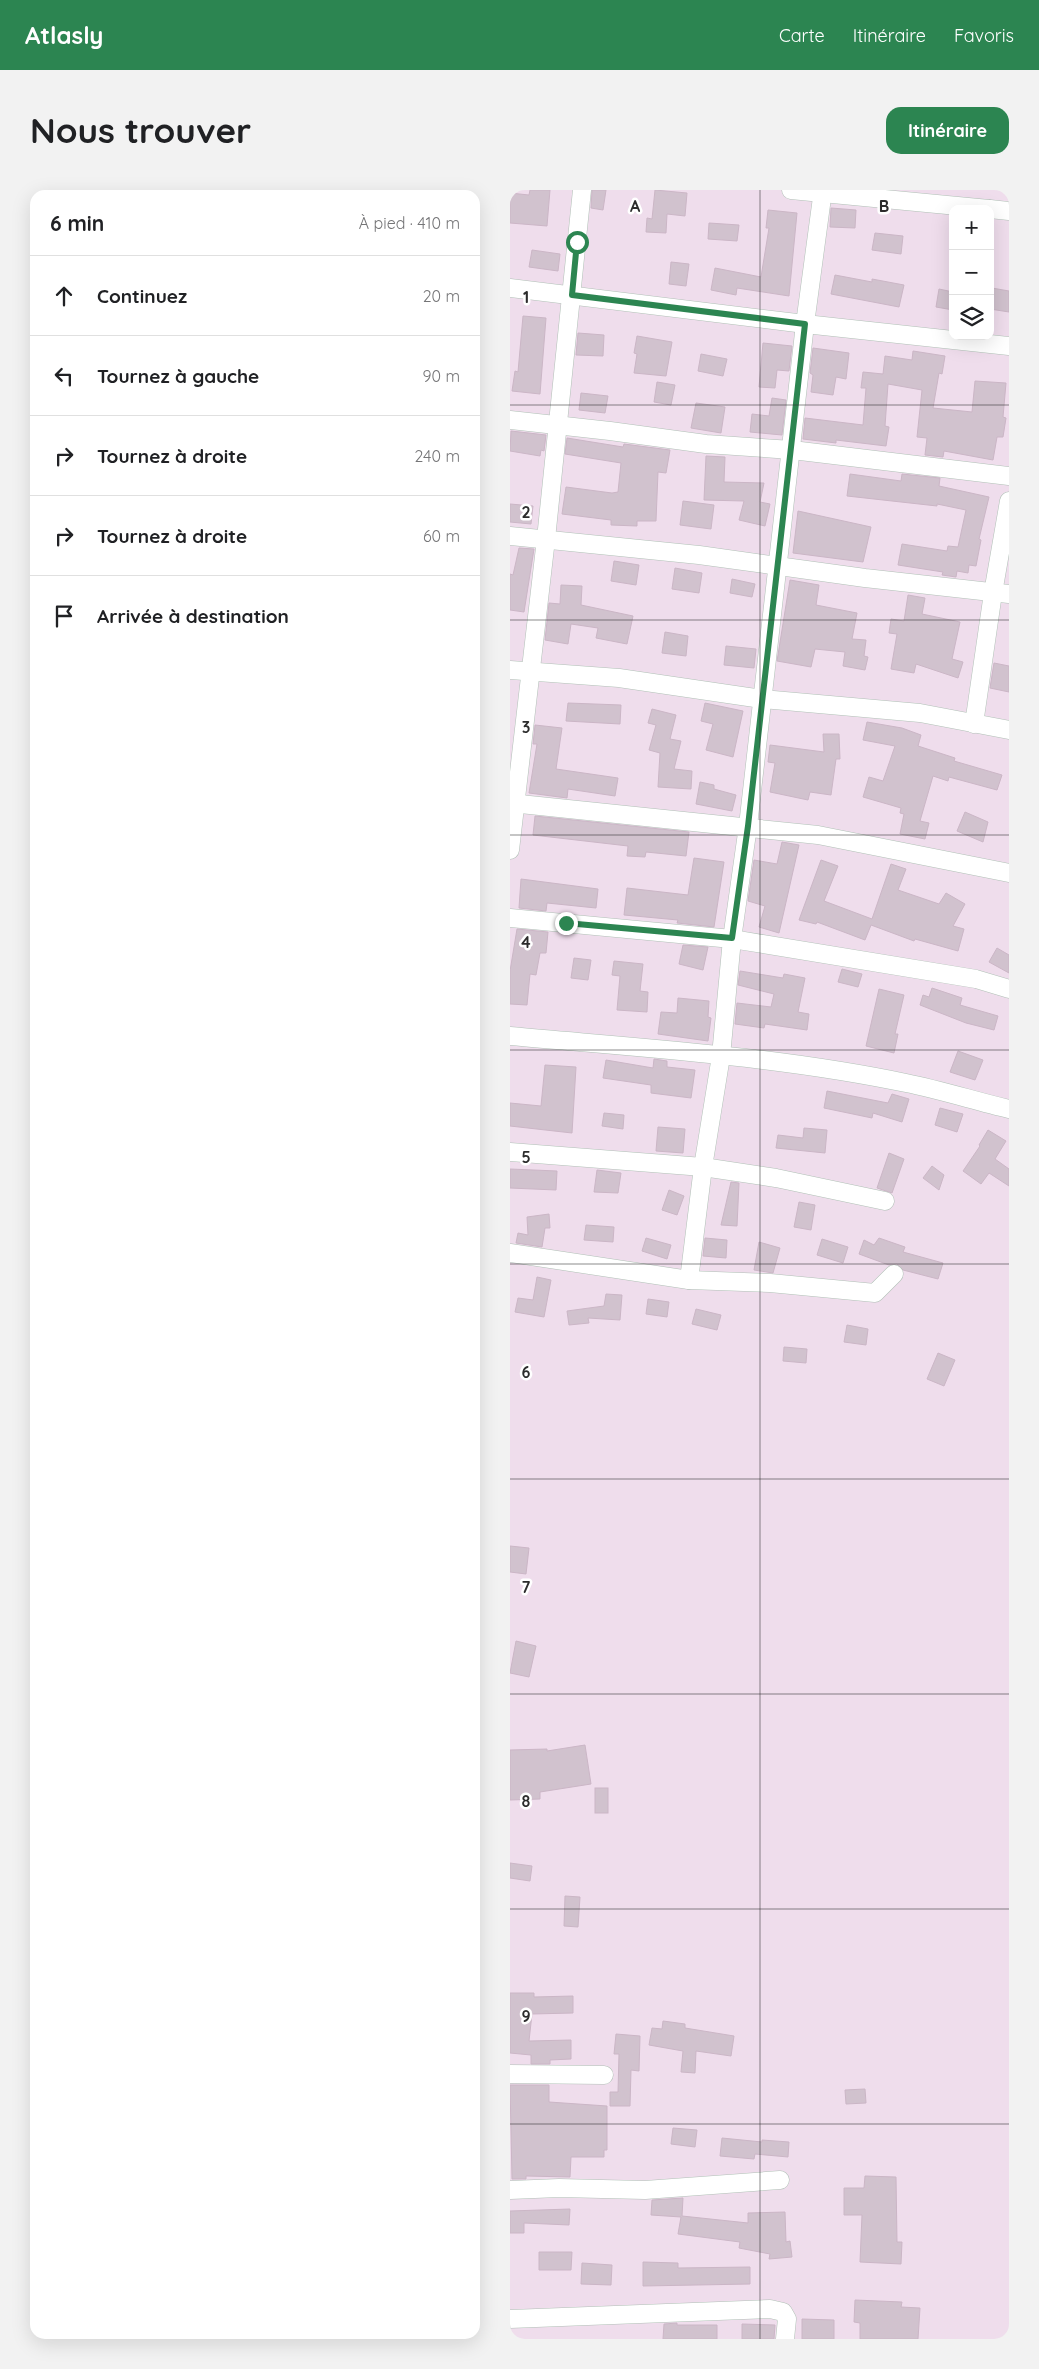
<!DOCTYPE html>
<html lang="fr">
<head>
<meta charset="utf-8">
<style>
	:root { --surface:#fff; --page:#f2f2f2; --text:#202124; --muted:#757577; --line:#e0e0e0; --accent:#2c8551 }
	body { margin:0; font-family:Quicksand,sans-serif; background:var(--page); color:var(--text) }
	.controls { position:absolute; right:15px; top:15px; display:grid; overflow:hidden; border-radius:10px; box-shadow:0 5px 20px #0002 }
	.controls button { width:45px; height:45px; display:grid; place-items:center; padding:0; border:0; border-bottom:1px solid var(--line); background:var(--surface); color:var(--text); font:25px sans-serif }
	.stop { position:absolute; width:15px; height:15px; margin:-11px; border:4px solid #2c8551; border-radius:50%; background:#fff }
	.stop.end { background:#2c8551; border-color:#fff; box-shadow:0 1px 5px #0008 }
	.list { margin:0; padding:0; list-style:none }
	h2 { display:flex; justify-content:space-between; align-items:center; height:65px; margin:0; padding:0 20px; font-size:21px }
	h2 small { font-size:16px; font-weight:400; color:var(--muted) }
	.list li { display:grid; grid-template-columns:32px 1fr auto; gap:15px; align-items:center; box-sizing:border-box; height:80px; padding:0 20px; border-top:1px solid var(--line) }
	.list b { display:block; font-size:19px; white-space:nowrap }
	.list em { font-size:16px; font-style:normal; color:var(--muted) }
	.icon { flex:none; width:28px; height:28px; fill:none; stroke:currentColor; stroke-width:2; stroke-linecap:round; stroke-linejoin:round }
	.map { position:relative; flex:none; width:499px; height:2149px; overflow:hidden; border-radius:15px }
	header { display:flex; align-items:center; gap:30px; box-sizing:border-box; height:70px; padding:0 25px; background:var(--accent); color:#fff }
	header strong { font-size:24px }
	nav { display:flex; gap:28px; margin-inline-start:auto; font-size:18px }
	.intro { display:flex; align-items:center; justify-content:space-between; box-sizing:border-box; height:120px; padding:0 30px }
	h1 { margin:0; font-size:35px }
	.button { padding:12px 22px; border-radius:15px; background:var(--accent); color:#fff; font-size:18px; font-weight:700 }
	main { display:flex; gap:30px; padding:0 30px }
	aside { flex:1; background:var(--surface); border-radius:15px; box-shadow:0 5px 20px #0002 }
	.map>svg:first-child { display:block }
	.building { fill:#d1c2ce; stroke:#cbb6c6 }
	.lines { fill:none; stroke-linecap:round; stroke-linejoin:round }
	.street-casing { stroke:#b1c1b7; stroke-width:19 }
	.street { stroke:#fff; stroke-width:18 }
	.route { stroke:#2c8551; stroke-width:6 }
	.grid { fill:none; stroke:#2c2c2c; stroke-width:1; stroke-opacity:0.55 }
	.grid-label { font-size:16px; text-anchor:middle; font-weight:bold; fill:#2c2c2c; stroke:#fff; stroke-width:5; stroke-linejoin:round; paint-order:stroke }
</style>
</head>
<body>
<header>
<strong>Atlasly</strong>
<nav><a>Carte</a><a>Itinéraire</a><a>Favoris</a></nav>
</header>
<div class="intro"><h1>Nous trouver</h1><a class="button">Itinéraire</a></div>
<main>
<aside>
<h2>6 min<small>À pied · 410 m</small></h2>
<ul class="list">
<li><svg class="icon" aria-label="ahead" viewBox="0 0 24 24"><path d="M12 20V5M6 11l6-6 6 6"/></svg><div><b>Continuez</b></div><em>20 m</em></li>
<li><svg class="icon" aria-label="left" viewBox="0 0 24 24"><path d="M17 20v-9H6M10 6l-5 5 5 5"/></svg><div><b>Tournez à gauche</b></div><em>90 m</em></li>
<li><svg class="icon" aria-label="right" viewBox="0 0 24 24"><path d="M7 20v-9h11M14 6l5 5-5 5"/></svg><div><b>Tournez à droite</b></div><em>240 m</em></li>
<li><svg class="icon" aria-label="right" viewBox="0 0 24 24"><path d="M7 20v-9h11M14 6l5 5-5 5"/></svg><div><b>Tournez à droite</b></div><em>60 m</em></li>
<li><svg class="icon" aria-label="arrive" viewBox="0 0 24 24"><path d="M6 21V4h12l-3 4 3 4H6"/></svg><div><b>Arrivée à destination</b></div></li>
</ul>
</aside>
<div class="map">
<svg width="499" height="2149" viewBox="0 0 499 2149">
	<rect width="100%" height="100%" fill="#efddec"/>
	<g class="building">
		<path d="M20,0H40L37,36L0,33V3L19,5Z"/>
		<path d="M82,0H96L93,20L81,18Z"/>
		<path d="M145,0L177,3L175,26L157,24L156,43L136,42L137,28L142,29Z"/>
		<path d="M321,18L346,20L345,38L320,37Z"/>
		<path d="M258,20L287,23L279,106L227,98L226,105L201,100L205,78L251,87L259,38H256Z"/>
		<path d="M199,33L229,35L227,51L198,49Z"/>
		<path d="M365,43L393,46L391,64L362,60Z"/>
		<path d="M22,60L50,64L48,81L19,77Z"/>
		<path d="M161,72L179,74L176,96L159,94Z"/>
		<path d="M325,85L362,92V89L394,95L389,117L321,104Z"/>
		<path d="M482,98L499,101V122L480,119Z"/>
		<path d="M429,99L443,102V120L426,117Z"/>
		<path d="M13,126L36,128L30,204L2,201L5,181L8,182Z"/>
		<path d="M68,143L94,145L93,166L66,165Z"/>
		<path d="M127,146L162,152L156,186L124,183L127,164L124,163Z"/>
		<path d="M253,153L282,156L279,181L267,180L265,198L249,197Z"/>
		<path d="M303,158L339,163L336,189L326,187L323,205L301,202L303,185L300,183Z"/>
		<path d="M403,161L435,166L432,184L429,183L423,218L462,222L465,191L496,193L493,227L496,228L493,247H487L483,270L434,261L433,267L415,265L417,248L407,247L412,200L378,194L375,236L379,237L376,256L326,250V253L293,249L295,228L353,235L356,198H351L353,182L373,184L375,166L402,170Z"/>
		<path d="M191,164L217,169L213,186L188,181Z"/>
		<path d="M147,192L165,195L161,215L144,212Z"/>
		<path d="M71,203L98,206L95,223L69,220Z"/>
		<path d="M262,208L276,210L272,245L240,242L242,224L259,226Z"/>
		<path d="M186,213L215,217L211,243L181,238Z"/>
		<path d="M1,241L36,245L34,261L31,260L30,266L0,261Z"/>
		<path d="M57,248L113,257L114,254L160,260L156,283L148,282L146,331H127V336L101,335V330L52,324L56,297L102,303L108,302L111,273L55,264Z"/>
		<path d="M196,266L215,267L214,292L254,293L250,312L260,314L255,336L229,330L234,311L194,310Z"/>
		<path d="M340,284L391,291L392,284L430,288L429,296L479,307L469,349L471,350L466,376L459,375L458,383L447,381L446,387L432,385L433,382L388,375L392,354L437,361L438,356L448,357L456,320L427,314V316L337,306Z"/>
		<path d="M173,311L204,315L201,339L170,335Z"/>
		<path d="M0,314L23,316L21,334L0,332Z"/>
		<path d="M288,321L361,337L353,372L283,363Z"/>
		<path d="M9,358L24,359L14,422L0,420V384L3,385Z"/>
		<path d="M104,371L129,375L126,395L101,391Z"/>
		<path d="M165,378L192,383L189,403L162,399Z"/>
		<path d="M222,389L245,394L242,407L220,403Z"/>
		<path d="M280,390L309,395L306,415L347,423L342,449L356,450L354,466L358,467L355,480L333,476L335,462L305,459L301,477L267,471Z"/>
		<path d="M51,395L72,396L71,415L123,426L117,454L86,448L88,438L61,434L58,454L35,450L39,413L50,414Z"/>
		<path d="M398,405L415,408L412,424L450,432L442,469L453,472L448,488L406,474L404,483L381,479L387,444L379,443L381,429L394,431Z"/>
		<path d="M155,442L178,446L176,466L152,463Z"/>
		<path d="M216,456L246,459L244,478L214,475Z"/>
		<path d="M484,473L499,476V502L480,498Z"/>
		<path d="M58,513L111,515L110,534L56,531Z"/>
		<path d="M195,513L233,521L223,567L196,560L203,534L191,531Z"/>
		<path d="M142,519L166,525L160,549L171,551L164,579L182,581L181,599L148,597L150,563L139,560L146,535L138,533Z"/>
		<path d="M357,532L392,538L411,545L408,556L445,568L444,571L492,585L487,600L439,587L438,591L423,586L410,631L419,633L415,649L390,644L394,624L390,623L391,618L353,607L359,587L373,591L385,556L353,550Z"/>
		<path d="M25,535L52,538L46,579L108,588L105,606L58,599L57,608L19,603L27,554H23Z"/>
		<path d="M313,544H329L330,569H326L321,605L300,602L298,610L260,602L265,573L258,572L260,555L314,562Z"/>
		<path d="M190,592L204,595V599L226,605L222,621L186,614Z"/>
		<path d="M455,622L478,632L473,652L447,641Z"/>
		<path d="M25,626L179,642L176,666L136,662L135,667L117,666L118,656L23,645Z"/>
		<path d="M272,652L289,655L269,743L249,737L255,716L238,711L244,670L267,674Z"/>
		<path d="M184,668L214,672L204,737L167,733L168,730L114,725L117,698L178,705Z"/>
		<path d="M311,670L328,676L314,711L362,729L381,674L396,679L388,700L429,714L436,703L455,714L443,736L454,739L448,761L405,749L404,751L361,735L355,750L307,732L306,734L289,730Z"/>
		<path d="M11,689L88,699L86,718L37,713L36,721L9,718Z"/>
		<path d="M7,739L38,742L36,763H30L26,785L20,784L17,815L0,814V781Z"/>
		<path d="M173,755L198,757L193,780L169,774Z"/>
		<path d="M487,758L499,765V783L479,772Z"/>
		<path d="M64,768L81,770L78,790L61,788Z"/>
		<path d="M104,771L133,774L130,801L138,802L137,822L107,820L110,786L102,785Z"/>
		<path d="M332,779L352,784L348,797L328,792Z"/>
		<path d="M230,781L273,788L274,784L295,788L288,822L299,824L297,840L255,834L254,838L225,834L227,813L261,817L264,804L228,795Z"/>
		<path d="M422,798L452,808L450,815L488,826L484,840L456,833L410,815L413,805L419,807Z"/>
		<path d="M369,799L394,805L385,844H388L384,863L356,856Z"/>
		<path d="M168,808L199,811L198,827L201,828L198,851L148,844L151,822L167,823Z"/>
		<path d="M448,861L473,870L465,890L440,882Z"/>
		<path d="M144,869L157,871V877L185,880L181,908L141,903V895L93,888L96,870L143,878Z"/>
		<path d="M35,875L66,877L62,943L0,936V913L31,916Z"/>
		<path d="M317,901L378,913L382,904L399,909L392,932L363,923L362,928L314,918Z"/>
		<path d="M430,918L453,924L447,942L425,935Z"/>
		<path d="M94,923L114,925L113,939L92,936Z"/>
		<path d="M148,937L175,939L173,963L146,961Z"/>
		<path d="M294,938L317,940L315,963L266,958L268,945L293,948Z"/>
		<path d="M478,940L496,951L485,969L499,979V996L479,983L471,994L453,981L470,956L469,955Z"/>
		<path d="M379,963L394,969L382,1003L367,998Z"/>
		<path d="M422,976L434,985L429,1000L413,988Z"/>
		<path d="M0,979L47,981L46,1000L0,998Z"/>
		<path d="M87,980L111,983L108,1003L84,1002Z"/>
		<path d="M221,992L229,993L227,1036L211,1035Z"/>
		<path d="M159,1000L174,1006L167,1025L152,1020Z"/>
		<path d="M289,1012L305,1015L301,1040L284,1037Z"/>
		<path d="M39,1024L40,1038H35L32,1057L6,1053L8,1043L18,1045L17,1027Z"/>
		<path d="M76,1035L104,1037L103,1052L74,1050Z"/>
		<path d="M136,1048L161,1055L157,1069L132,1061Z"/>
		<path d="M195,1048L217,1050L216,1068L193,1066Z"/>
		<path d="M369,1048L395,1057L393,1062L433,1073L428,1089L393,1080L387,1074L379,1075L349,1064L354,1050L364,1055Z"/>
		<path d="M312,1049L338,1057L333,1073L307,1065Z"/>
		<path d="M249,1052L270,1058L263,1083L244,1080Z"/>
		<path d="M27,1087L41,1090L34,1127L5,1122L8,1108L23,1110Z"/>
		<path d="M96,1104L112,1105L110,1130L78,1128L79,1133L59,1135L57,1121L94,1116Z"/>
		<path d="M138,1109L159,1112L157,1127L136,1124Z"/>
		<path d="M186,1119L211,1125L207,1140L182,1134Z"/>
		<path d="M337,1135L358,1139L356,1155L334,1152Z"/>
		<path d="M274,1157L297,1159L296,1173L273,1171Z"/>
		<path d="M428,1163L445,1170L434,1196L417,1189Z"/>
		<path d="M0,1356L19,1358L16,1384L0,1382Z"/>
		<path d="M6,1451L26,1456L19,1487L0,1483Z"/>
		<path d="M75,1555L81,1594L30,1602V1609L0,1610V1560L37,1559V1561Z"/>
		<rect x="85" y="1598" width="13" height="25"/>
		<path d="M0,1673L22,1676L20,1691L0,1688Z"/>
		<path d="M55,1706L70,1707L68,1737L54,1736Z"/>
		<path d="M0,1803H24V1807L63,1806V1823L22,1824L19,1851L61,1850V1869L40,1870V1874H21V1865L0,1863Z"/>
		<path d="M153,1831L175,1834V1838L224,1846L221,1866L186,1861L185,1883L171,1882L173,1861L139,1855L142,1838L152,1839Z"/>
		<path d="M106,1844L130,1846L129,1881L121,1880L120,1916H100V1902H108L109,1864H104Z"/>
		<path d="M0,1895H39V1912L97,1916V1960H94V1967H61L60,1987L16,1986V1989H2Z"/>
		<path d="M355,1899L356,1913L336,1914L335,1900Z"/>
		<path d="M163,1938L187,1940L185,1957L161,1954Z"/>
		<path d="M212,1948L252,1952V1950L279,1952L278,1967L245,1964L244,1969L210,1966Z"/>
		<path d="M355,1986L386,1987L387,2052H392L391,2074L350,2072L352,2025H334V1998H354Z"/>
		<path d="M173,2008L172,2026L238,2033V2023L275,2022L276,2052L280,2051L282,2067L259,2069L260,2064L229,2058L230,2052L168,2044L171,2027L141,2025L142,2010Z"/>
		<path d="M60,2019L59,2035L14,2033V2043H0V2021Z"/>
		<path d="M29,2062H62L61,2080H29Z"/>
		<path d="M133,2072L168,2073V2078L240,2077V2094L133,2096Z"/>
		<path d="M72,2073L102,2075L101,2095L71,2094Z"/>
		<path d="M345,2110L392,2112L391,2117L410,2118L408,2149H350V2133L344,2132Z"/>
		<path d="M292,2129L324,2130V2149H292Z"/>
		<path d="M167,2133V2135H207V2149H153L154,2134Z"/>
		<path d="M232,2134L265,2135L264,2149H232Z"/>
	</g>
	<g class="lines">
		<defs>
			<g id="street">
				<path d="M281,0L479,19"/>
				<path d="M480,19L499,21"/>
				<path d="M0,98L295,134L499,156"/>
				<path d="M0,230L100,241L196,254L282,260L499,286"/>
				<path d="M0,346L189,365L355,388L499,404"/>
				<path d="M0,480L109,488L252,509L410,523L499,540"/>
				<path d="M464,534L483,403L499,311"/>
				<path d="M0,613L308,645L499,683"/>
				<path d="M0,660L36,349L72,0"/>
				<path d="M0,728L222,749L466,789L499,799"/>
				<path d="M0,846C131,858 267,866 396,893C431,900 465,911 499,919"/>
				<path d="M0,962L193,977L266,988L375,1011"/>
				<path d="M0,1063L179,1090L260,1093L365,1103L384,1084"/>
				<path d="M179,1090L193,977L211,866L222,749L238,636L295,134L313,0"/>
				<path d="M0,1884L94,1885"/>
				<path d="M0,2000L49,1998L135,2000L270,1990"/>
				<path d="M0,2129L260,2119L273,2122L277,2129L275,2149"/>
			</g>
		</defs>
		<use href="#street" class="street-casing"/>
		<use href="#street" class="street"/>
	</g>
	<g class="lines">
		<path class="route" d="M56,733L222,748L238,636L295,134L62,105L67,52"/>
	</g>
	<path class="grid" d="M250,0V2149M0,215H499M0,430H499M0,645H499M0,860H499M0,1074H499M0,1289H499M0,1504H499M0,1719H499M0,1934H499"/>
	<g class="grid-label">
		<text x="125" y="22">A</text>
		<text x="374" y="22">B</text>
		<text x="16" y="113">1</text>
		<text x="16" y="328">2</text>
		<text x="16" y="543">3</text>
		<text x="16" y="758">4</text>
		<text x="16" y="973">5</text>
		<text x="16" y="1188">6</text>
		<text x="16" y="1403">7</text>
		<text x="16" y="1617">8</text>
		<text x="16" y="1832">9</text>
	</g>
</svg>
<div class="controls">
<button>+</button>
<button>−</button>
<button><svg class="icon" aria-label="layers" viewBox="0 0 24 24"><path d="M12 4l9 5-9 5-9-5zM3 14l9 5 9-5"/></svg></button>
</div>
<div class="stop" style="left:67px;top:52px"></div>
<div class="stop end" style="left:56px;top:733px"></div>
</div>
</main>
</body>
</html>
